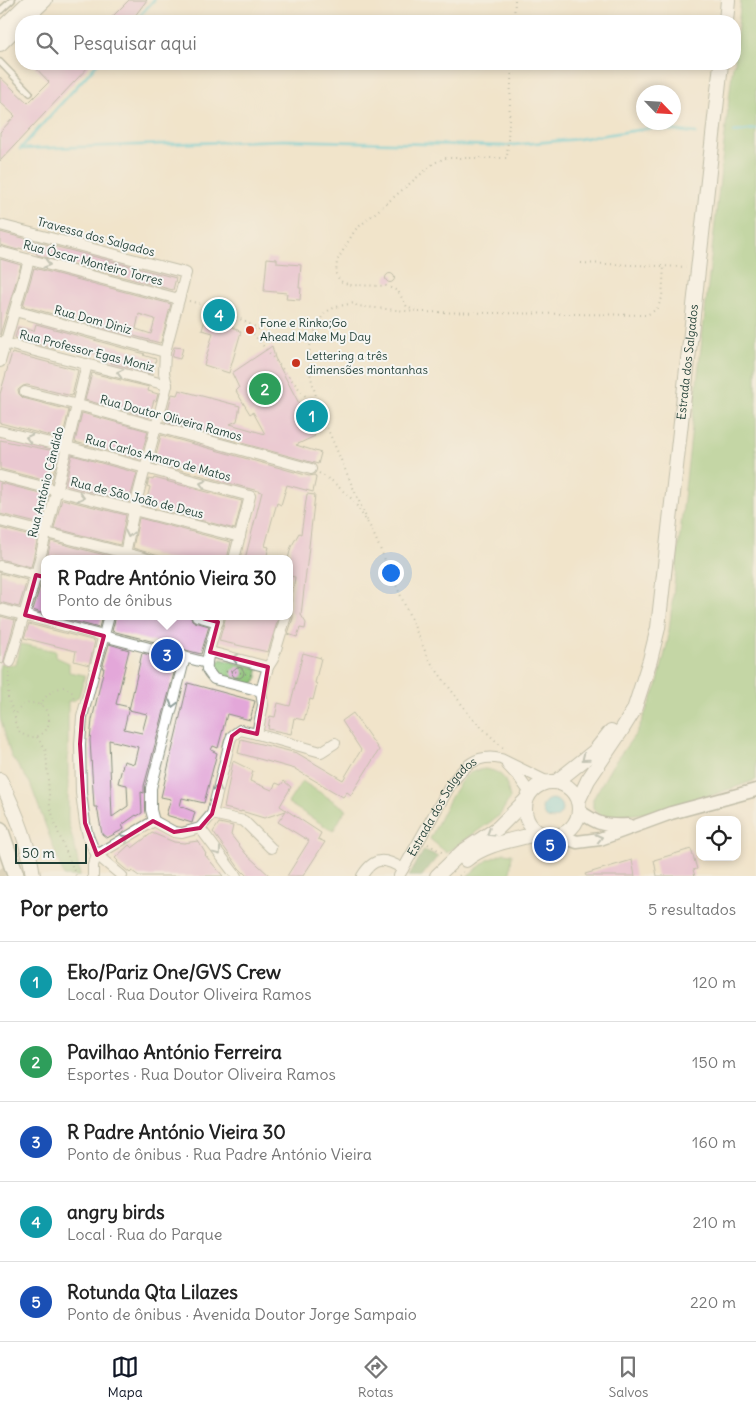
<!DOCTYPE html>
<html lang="pt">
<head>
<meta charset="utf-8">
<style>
	:root { --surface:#fff; --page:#f2f2f2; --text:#222; --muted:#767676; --line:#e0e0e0; --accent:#111827 }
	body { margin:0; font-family:Delius,sans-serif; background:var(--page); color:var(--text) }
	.controls { position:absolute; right:15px; bottom:15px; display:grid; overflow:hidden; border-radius:10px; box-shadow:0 2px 8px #0003 }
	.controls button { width:45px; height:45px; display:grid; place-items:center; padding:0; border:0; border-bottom:1px solid var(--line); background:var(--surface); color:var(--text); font:25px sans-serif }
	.compass { position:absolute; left:636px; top:85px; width:45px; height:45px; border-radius:50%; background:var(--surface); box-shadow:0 2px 8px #0003; rotate:115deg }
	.scale { position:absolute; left:15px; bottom:12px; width:72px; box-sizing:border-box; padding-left:5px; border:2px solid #1f3d34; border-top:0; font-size:14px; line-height:18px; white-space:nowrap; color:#1f3d34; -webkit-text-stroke:4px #f6f6f2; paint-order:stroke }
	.you { position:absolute; left:390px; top:572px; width:18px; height:18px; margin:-12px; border:4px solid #fff; border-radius:50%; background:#1a73e8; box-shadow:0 0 0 8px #1a73e833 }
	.badge { display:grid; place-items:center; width:32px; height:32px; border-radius:50%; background:var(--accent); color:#fff; font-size:16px; font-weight:700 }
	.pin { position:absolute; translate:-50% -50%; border:2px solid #fff; box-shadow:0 1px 5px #0006 }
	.popup { position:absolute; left:41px; top:555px; width:252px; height:65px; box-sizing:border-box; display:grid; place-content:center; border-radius:10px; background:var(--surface); filter:drop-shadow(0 1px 4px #0005); font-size:16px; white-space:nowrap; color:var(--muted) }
	.popup b { font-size:19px; color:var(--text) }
	.popup::after { content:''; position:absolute; left:50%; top:100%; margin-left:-10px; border:10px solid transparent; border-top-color:var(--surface) }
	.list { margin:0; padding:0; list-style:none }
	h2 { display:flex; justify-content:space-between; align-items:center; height:65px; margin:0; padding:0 20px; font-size:21px }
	h2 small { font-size:16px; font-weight:400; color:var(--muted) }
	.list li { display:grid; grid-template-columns:32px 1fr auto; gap:15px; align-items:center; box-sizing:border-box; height:80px; padding:0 20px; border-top:1px solid var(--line) }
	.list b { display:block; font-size:19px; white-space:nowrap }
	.list p { margin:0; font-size:16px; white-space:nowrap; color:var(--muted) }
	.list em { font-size:16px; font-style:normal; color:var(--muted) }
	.icon { flex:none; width:28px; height:28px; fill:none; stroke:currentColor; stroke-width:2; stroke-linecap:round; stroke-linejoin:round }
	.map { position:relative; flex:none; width:756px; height:876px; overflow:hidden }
	.search { position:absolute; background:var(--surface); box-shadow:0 2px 8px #0003; left:15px; right:15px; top:15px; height:55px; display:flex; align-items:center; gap:12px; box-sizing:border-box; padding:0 18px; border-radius:20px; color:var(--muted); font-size:19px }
	.sheet { height:465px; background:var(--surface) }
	nav { display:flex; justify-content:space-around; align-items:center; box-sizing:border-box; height:70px; border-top:1px solid var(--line); background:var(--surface); font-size:14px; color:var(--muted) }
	nav a { display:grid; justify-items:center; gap:2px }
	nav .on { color:var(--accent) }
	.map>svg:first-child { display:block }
	.green { fill:#8fc679; stroke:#578256 }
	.forest { fill:#73ab69; stroke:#49744e }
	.water { fill:#5dc9d5; stroke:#3e8384 }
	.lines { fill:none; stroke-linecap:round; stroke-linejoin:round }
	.stream { stroke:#5dc9d5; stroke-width:3 }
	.building { fill:#e3a7d9; fill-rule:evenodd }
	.trunk-tunnel { stroke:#c7c3ad; stroke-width:16; stroke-dasharray:16 8; stroke-linecap:butt }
	.service-casing { stroke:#889080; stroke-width:8 }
	.minor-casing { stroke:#889080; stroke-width:12 }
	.tertiary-casing { stroke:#889080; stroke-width:15 }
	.secondary-casing { stroke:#889080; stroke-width:16 }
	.trunk-casing { stroke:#889080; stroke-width:19 }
	.path { stroke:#889080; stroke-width:2; stroke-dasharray:1 4; stroke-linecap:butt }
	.service { stroke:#fff; stroke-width:5 }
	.minor { stroke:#fff; stroke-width:10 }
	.tertiary { stroke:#fff; stroke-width:12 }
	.secondary { stroke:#fff; stroke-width:14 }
	.trunk { stroke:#fff; stroke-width:16 }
	.oneway { stroke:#8f9e9a }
	.marked { fill:none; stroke:#c2185b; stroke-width:4; stroke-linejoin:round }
	.poi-dot { fill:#c8321e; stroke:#f6f6f2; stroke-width:2 }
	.labels { text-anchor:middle; stroke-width:4; stroke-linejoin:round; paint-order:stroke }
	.street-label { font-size:12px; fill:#1f3d34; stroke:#f6f6f2 }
	.poi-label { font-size:12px; fill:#1f3d34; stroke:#f6f6f2; text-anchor:start }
</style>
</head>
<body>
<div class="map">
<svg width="756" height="876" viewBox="0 0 756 876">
	<rect width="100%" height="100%" fill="#f6f6f2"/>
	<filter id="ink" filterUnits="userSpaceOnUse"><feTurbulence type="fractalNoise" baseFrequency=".02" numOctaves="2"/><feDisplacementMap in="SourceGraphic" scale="10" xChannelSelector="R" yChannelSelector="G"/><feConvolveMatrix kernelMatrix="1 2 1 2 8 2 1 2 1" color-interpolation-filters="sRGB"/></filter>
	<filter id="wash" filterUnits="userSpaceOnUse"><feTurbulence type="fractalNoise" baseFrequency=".0096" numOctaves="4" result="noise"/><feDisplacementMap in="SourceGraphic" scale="20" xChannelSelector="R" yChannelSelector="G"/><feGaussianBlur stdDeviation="1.12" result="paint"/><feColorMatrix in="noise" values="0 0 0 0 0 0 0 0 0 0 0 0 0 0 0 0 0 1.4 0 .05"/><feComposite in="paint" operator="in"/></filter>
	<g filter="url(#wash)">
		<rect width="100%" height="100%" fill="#f1e4cb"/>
		<g class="green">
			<path d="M741,0H756V780L713,795L653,812L611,817L601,815L596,812L593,808V799L612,766L637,732L657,686L668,640L733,64H735V51Z"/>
			<path d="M21,644L56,651V657L69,663V672L85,675L79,696L74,701H68V822L76,851L80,876H64L30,783L11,756L0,717V664L16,665Z"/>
			<path d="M221,659L257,668L258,677L254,683L251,684L219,675L215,671V665Z"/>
			<path d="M485,769C505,772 506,780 510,798L500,815L447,853L430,839C437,825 455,785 466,776C471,771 478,770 485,769Z"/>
			<path d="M302,781L346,809L333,831L288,803Z"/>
			<path d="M504,853L512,854L510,876H467L488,860Z"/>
		</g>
		<path class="forest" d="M424,850L438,856L422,876H409Z"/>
		<circle class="water" cx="552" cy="809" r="10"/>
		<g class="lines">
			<g class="stream">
				<path d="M135,21L154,0"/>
				<path d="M734,132L756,129"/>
				<path d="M21,148L97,64"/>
				<path d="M20,149L284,140L501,146L578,139L652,128L696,133"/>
			</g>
		</g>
		<g id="blocks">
			<g class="building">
				<path d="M129,0H147L131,21H108Z"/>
				<path d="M32,64H91L0,161V132L15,116L0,102V77L28,103L49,82Z"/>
				<path d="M0,232L176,278L173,290L37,255V253L19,248L18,250L0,245Z"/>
				<path d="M267,258L277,259V263L301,265L299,288H301L300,300L286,299L287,293L264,291Z"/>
				<path d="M0,259L21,265L0,335Z"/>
				<path d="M34,268L171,304L161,342L160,343L23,306ZM139,314L155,319L151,334L136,329Z"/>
				<circle cx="390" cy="278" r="4.5"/>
				<path d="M207,313L215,316L241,332L229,373L204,365L213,333L202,330Z"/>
				<path d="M36,324L145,354L143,355L156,359L152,374L111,363L112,358L57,343L55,349L15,338L18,327L34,331Z"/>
				<path d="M272,346L275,358L303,411H304L315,436L296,445L321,453L318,464L165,422L172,394L177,395L179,390L240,406L237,421L230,424L265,434L253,412L250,414L236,391L239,388L232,373Z"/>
				<path d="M174,347L183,348L180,359L172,357Z"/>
				<path d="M12,353L78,370L72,396L27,385L23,386L18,390L19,394L23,398L69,410L62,439L0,423V394Z"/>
				<path d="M92,373L149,387L148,391L158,394L156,401L154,400L149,417L85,400Z"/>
				<path d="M82,413L148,431L140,459L75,442Z"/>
				<path d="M161,435L309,476L315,475L316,478L313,492L287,485L281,505L277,503L272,520L265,546L269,547L266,559H245L262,492L154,463Z"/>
				<path d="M0,440L59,452L51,482L0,469Z"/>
				<path d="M72,455L137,473L129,502L65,485Z"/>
				<path d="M154,478L242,501L235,529L145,506L150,487L147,486L149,479L153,480Z"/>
				<path d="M0,483L48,495L41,524L0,514Z"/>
				<path d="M307,494L315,495L301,615L306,623L305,629L300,628L297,637L288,634L293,618V614L290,611L295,577L290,576V559H288L291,547L299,533L301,534Z"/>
				<path d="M62,499L126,515L120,545L54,528Z"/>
				<path d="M139,518L231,542L227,559H168L133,548Z"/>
				<path d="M0,528L38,538L31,567L0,559Z"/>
				<path d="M51,541L116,558V559H71L55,555L54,559H47Z"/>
				<path d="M0,573L27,580L19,607L0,602Z"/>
				<path d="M41,583L44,584V614L33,610Z"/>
				<path d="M0,616L15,620L3,664L0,663Z"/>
				<path d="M55,616H102L99,628Z"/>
				<path d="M116,616H190L192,620L195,622L209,626L201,654L112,631Z"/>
				<path d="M226,616H279L268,652L219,641Z"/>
				<path d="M29,624L95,641L89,665L74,661L76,651L24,638Z"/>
				<path d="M109,644L129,650L116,704L129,707L124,729L142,733L147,714L129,710L142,653L177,662L144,786V793L141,792L142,813L137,816L136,815L122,825L124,829L107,838L102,834L97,807H94L90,740L92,720L104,668H102ZM109,740L138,747L134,764L124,761L118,783L127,785L128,806L112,817Z"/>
				<path d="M303,653L321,658L315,683L317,684L313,700L310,699L304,720L294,718L291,734L268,729L270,716L275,717L278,703L290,706Z"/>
				<path d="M237,667L242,668L244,672L243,676L240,678L234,677L231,672Z"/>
				<path d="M188,683L255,701L250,720L227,714L218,748L213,746L211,750L217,753L204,803L182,798L180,806L195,812L192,823L166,815L171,799L161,797Z"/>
				<path d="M353,713L379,750L351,795L347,792L343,797L295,769L238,753L241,739L297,753L343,780L361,750L342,721Z"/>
				<path d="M233,761L253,771L250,781L272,790L276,783L281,785L284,781L291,787L280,806L321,833L318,839L325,842L303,876H287L309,841L278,822L286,811L264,818L241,811V812L224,808Z"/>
				<path d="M219,823L233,826L231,835L246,854L270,876H247L239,868L213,832Z"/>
				<path d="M152,833L174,842L184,843L198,841L206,854L205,855L223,876H139L132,871L130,873L124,868L117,862L118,861L115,858L129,845L132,848Z"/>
				<path d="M691,849L697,869L693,870L695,876H657L654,860Z"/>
				<path d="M632,860L635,876H586L585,874Z"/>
			</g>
		</g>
	</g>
	<g filter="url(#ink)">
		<use href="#blocks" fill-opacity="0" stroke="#889080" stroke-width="1"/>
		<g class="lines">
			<path class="trunk-tunnel" d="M0,869L5,876"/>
			<defs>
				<g id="service">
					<path d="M0,11L12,0"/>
					<path d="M0,62L30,93"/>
				</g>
				<g id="minor">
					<path d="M0,225L186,273L165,352L164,373L167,385"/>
					<path d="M0,252L179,299"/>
					<path d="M15,311L165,352"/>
					<path d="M0,342L167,385"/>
					<path d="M0,362L29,260"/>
					<path d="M25,392L78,405L311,469"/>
					<path d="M0,431L67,447L250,496L234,559"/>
					<path d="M0,476L240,537"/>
					<path d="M0,521L148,559"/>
					<path d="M124,559L134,510L167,385"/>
					<path d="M0,566L44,577"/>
					<path d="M0,609L207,663"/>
					<path d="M109,616L82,717L80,744L81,793L85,823L88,836L93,848L97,855L122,876"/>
					<path d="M197,616L218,622"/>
					<path d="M210,652L268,667L261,691L214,679C212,676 208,672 207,669C205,659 216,627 219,616"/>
					<path d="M185,657L151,788V810L154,821L174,832L182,833L200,828L212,814L230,741L232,736L240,730L257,734L321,752L335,743"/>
					<path d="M10,662L36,575L87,364"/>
					<path d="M268,667L273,659L286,616"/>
					<path d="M257,734L263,705L261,691"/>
					<path d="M507,765L520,779L530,793"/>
					<path d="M212,814L244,821L271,848"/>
					<path d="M200,828L236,876"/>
					<path d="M97,855L154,821"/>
					<path d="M93,876V865L97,855"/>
					<path d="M362,876C374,856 385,858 403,869"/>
					<path id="s1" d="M399,876L450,786C463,767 476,753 501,759L548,782"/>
				</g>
				<g id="tertiary">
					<path d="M579,811C599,825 604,826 628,825"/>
					<path d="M559,835L577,842L600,839L671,813L756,790"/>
				</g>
				<g id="secondary">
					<path d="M23,21L45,0"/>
					<path d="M726,21L728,0"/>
					<path d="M0,30L31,0"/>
					<path d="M0,44L21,23"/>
					<path d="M0,780C15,810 29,843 33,876"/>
					<path d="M556,782L595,751L611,731"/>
					<circle cx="552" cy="809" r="27"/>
					<path id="s2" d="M578,801L588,780L621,731L634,710L650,660L658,628L721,64"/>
					<path d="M466,860C486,843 515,840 539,833"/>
					<path d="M437,876L462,852L498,828L526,800"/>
				</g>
				<path id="trunk" d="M0,830L16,876"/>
			</defs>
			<use href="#service" class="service-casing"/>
			<use href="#minor" class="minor-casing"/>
			<use href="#tertiary" class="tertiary-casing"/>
			<use href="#secondary" class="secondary-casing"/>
			<use href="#trunk" class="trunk-casing"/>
			<g class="path">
				<path d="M514,21L515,0"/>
				<path d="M512,64L507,158H445L434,163L355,230L337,261L336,274L340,281L350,285L386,286L398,291L407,307L418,312L647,315L657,309L662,298L664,266"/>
				<path d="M581,263L686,267"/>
				<path d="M189,301L221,309L259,329L250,330L322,416L368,522"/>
				<path d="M322,414C312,383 301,357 317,327C320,321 322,314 328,311C335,306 345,305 354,303L357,306L415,312"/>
				<path d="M319,473L332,481L353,500L371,528L429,660L471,717L504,749"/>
				<path d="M9,672L8,698L14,714"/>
				<path d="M226,672L229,670L251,675L250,679"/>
				<circle cx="32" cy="720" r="17"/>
				<path d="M40,705C45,696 54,688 65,687L73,693L74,701"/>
				<path d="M37,737L46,751L50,807L58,832L76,876"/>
				<path d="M428,844L443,853"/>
				<path d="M538,846L566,850"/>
				<path d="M459,876L465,871"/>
			</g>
			<use href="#service" class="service"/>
			<use href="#minor" class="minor"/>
			<use href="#tertiary" class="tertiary"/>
			<use href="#secondary" class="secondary"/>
			<use href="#trunk" class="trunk"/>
		</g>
		<defs><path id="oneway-chevron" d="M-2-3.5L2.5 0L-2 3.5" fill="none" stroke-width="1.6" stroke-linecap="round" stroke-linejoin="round" transform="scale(1.25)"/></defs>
		<g class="oneway">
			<use href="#oneway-chevron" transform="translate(47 264) rotate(15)"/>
			<use href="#oneway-chevron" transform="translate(120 373) rotate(-166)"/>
			<use href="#oneway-chevron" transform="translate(29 438) rotate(-166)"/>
			<use href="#oneway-chevron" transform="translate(203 484) rotate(-166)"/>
			<use href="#oneway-chevron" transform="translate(81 497) rotate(14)"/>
			<use href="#oneway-chevron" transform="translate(129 534) rotate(102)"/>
			<use href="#oneway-chevron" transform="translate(235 658) rotate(-165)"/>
			<use href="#oneway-chevron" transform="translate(173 704) rotate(105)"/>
			<use href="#oneway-chevron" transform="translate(585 758) rotate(141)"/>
			<use href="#oneway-chevron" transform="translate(218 788) rotate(-76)"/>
			<use href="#oneway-chevron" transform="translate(490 833) rotate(148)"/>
			<use href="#oneway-chevron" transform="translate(126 838) rotate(-30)"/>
			<use href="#oneway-chevron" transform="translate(599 838) rotate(-14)"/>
			<use href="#oneway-chevron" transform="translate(218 852) rotate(53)"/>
		</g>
	</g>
	<path d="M0 0H756V876H0ZM36,575L218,622L210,652L268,667L257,734L240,730L232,736L212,814L200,828L174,832L153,821L97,855L85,823L80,744L82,717L104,636L25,615Z" fill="#f1e4cb" fill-opacity=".55" fill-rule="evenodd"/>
	<path class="marked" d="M36,575L218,622L210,652L268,667L257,734L240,730L232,736L212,814L200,828L174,832L153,821L97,855L85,823L80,744L82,717L104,636L25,615Z"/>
	<g class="poi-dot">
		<circle cx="250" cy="330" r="5"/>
		<circle cx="296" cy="363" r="5"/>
	</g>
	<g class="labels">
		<g class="street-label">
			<text transform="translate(96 237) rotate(15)" y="4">Travessa dos Salgados</text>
			<text transform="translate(93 263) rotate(15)" y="4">Rua Óscar Monteiro Torres</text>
			<text transform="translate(93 320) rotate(15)" y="4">Rua Dom Diniz</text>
			<text transform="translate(87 351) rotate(14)" y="4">Rua Professor Egas Moniz</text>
			<text dy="4" stroke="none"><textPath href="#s2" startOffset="460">Estrada dos Salgados</textPath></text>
			<text transform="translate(171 418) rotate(15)" y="4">Rua Doutor Oliveira Ramos</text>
			<text transform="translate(158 458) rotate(15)" y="4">Rua Carlos Amaro de Matos</text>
			<text transform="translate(46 482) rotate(-76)" y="4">Rua António Cândido</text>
			<text transform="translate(137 498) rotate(14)" y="4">Rua de São João de Deus</text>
			<text dy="4" stroke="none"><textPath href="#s1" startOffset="82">Estrada dos Salgados</textPath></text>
		</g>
		<g class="poi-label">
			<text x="260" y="327">Fone e Rinko;Go<tspan x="260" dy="14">Ahead Make My Day</tspan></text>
			<text x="306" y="360">Lettering a três<tspan x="306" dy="14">dimensões montanhas</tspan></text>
		</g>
	</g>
</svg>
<div class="controls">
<button><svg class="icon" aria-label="locate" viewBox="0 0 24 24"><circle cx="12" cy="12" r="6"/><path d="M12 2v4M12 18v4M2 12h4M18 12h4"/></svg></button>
</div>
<svg class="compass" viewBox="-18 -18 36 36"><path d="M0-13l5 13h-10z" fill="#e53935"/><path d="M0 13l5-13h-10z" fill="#767676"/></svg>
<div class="scale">50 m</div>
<div class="you"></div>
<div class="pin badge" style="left:312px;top:416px;background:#0f9aa8">1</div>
<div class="pin badge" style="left:265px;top:389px;background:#2e9e5b">2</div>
<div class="pin badge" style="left:167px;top:655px;background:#1a4fb4">3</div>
<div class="popup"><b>R Padre António Vieira 30</b>Ponto de ônibus</div>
<div class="pin badge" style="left:219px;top:315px;background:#0f9aa8">4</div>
<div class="pin badge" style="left:550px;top:845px;background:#1a4fb4">5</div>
<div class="search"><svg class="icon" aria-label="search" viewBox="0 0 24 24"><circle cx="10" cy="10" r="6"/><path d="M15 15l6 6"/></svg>Pesquisar aqui</div>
</div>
<section class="sheet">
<h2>Por perto<small>5 resultados</small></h2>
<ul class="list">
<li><span class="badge" style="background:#0f9aa8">1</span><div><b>Eko/Pariz One/GVS Crew</b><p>Local · Rua Doutor Oliveira Ramos</p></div><em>120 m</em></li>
<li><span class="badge" style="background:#2e9e5b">2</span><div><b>Pavilhao António Ferreira</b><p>Esportes · Rua Doutor Oliveira Ramos</p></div><em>150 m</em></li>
<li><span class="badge" style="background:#1a4fb4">3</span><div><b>R Padre António Vieira 30</b><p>Ponto de ônibus · Rua Padre António Vieira</p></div><em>160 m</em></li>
<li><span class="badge" style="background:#0f9aa8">4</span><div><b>angry birds</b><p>Local · Rua do Parque</p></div><em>210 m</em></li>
<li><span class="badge" style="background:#1a4fb4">5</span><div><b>Rotunda Qta Lilazes</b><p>Ponto de ônibus · Avenida Doutor Jorge Sampaio</p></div><em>220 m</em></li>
</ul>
</section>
<nav>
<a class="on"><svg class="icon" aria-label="map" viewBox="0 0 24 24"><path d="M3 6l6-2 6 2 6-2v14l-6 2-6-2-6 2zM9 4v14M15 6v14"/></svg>Mapa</a>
<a><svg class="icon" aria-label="directions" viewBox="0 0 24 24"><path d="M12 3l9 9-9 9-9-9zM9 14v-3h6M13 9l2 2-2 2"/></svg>Rotas</a>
<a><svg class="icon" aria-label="saved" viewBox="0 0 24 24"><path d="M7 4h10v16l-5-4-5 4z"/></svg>Salvos</a>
</nav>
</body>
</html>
